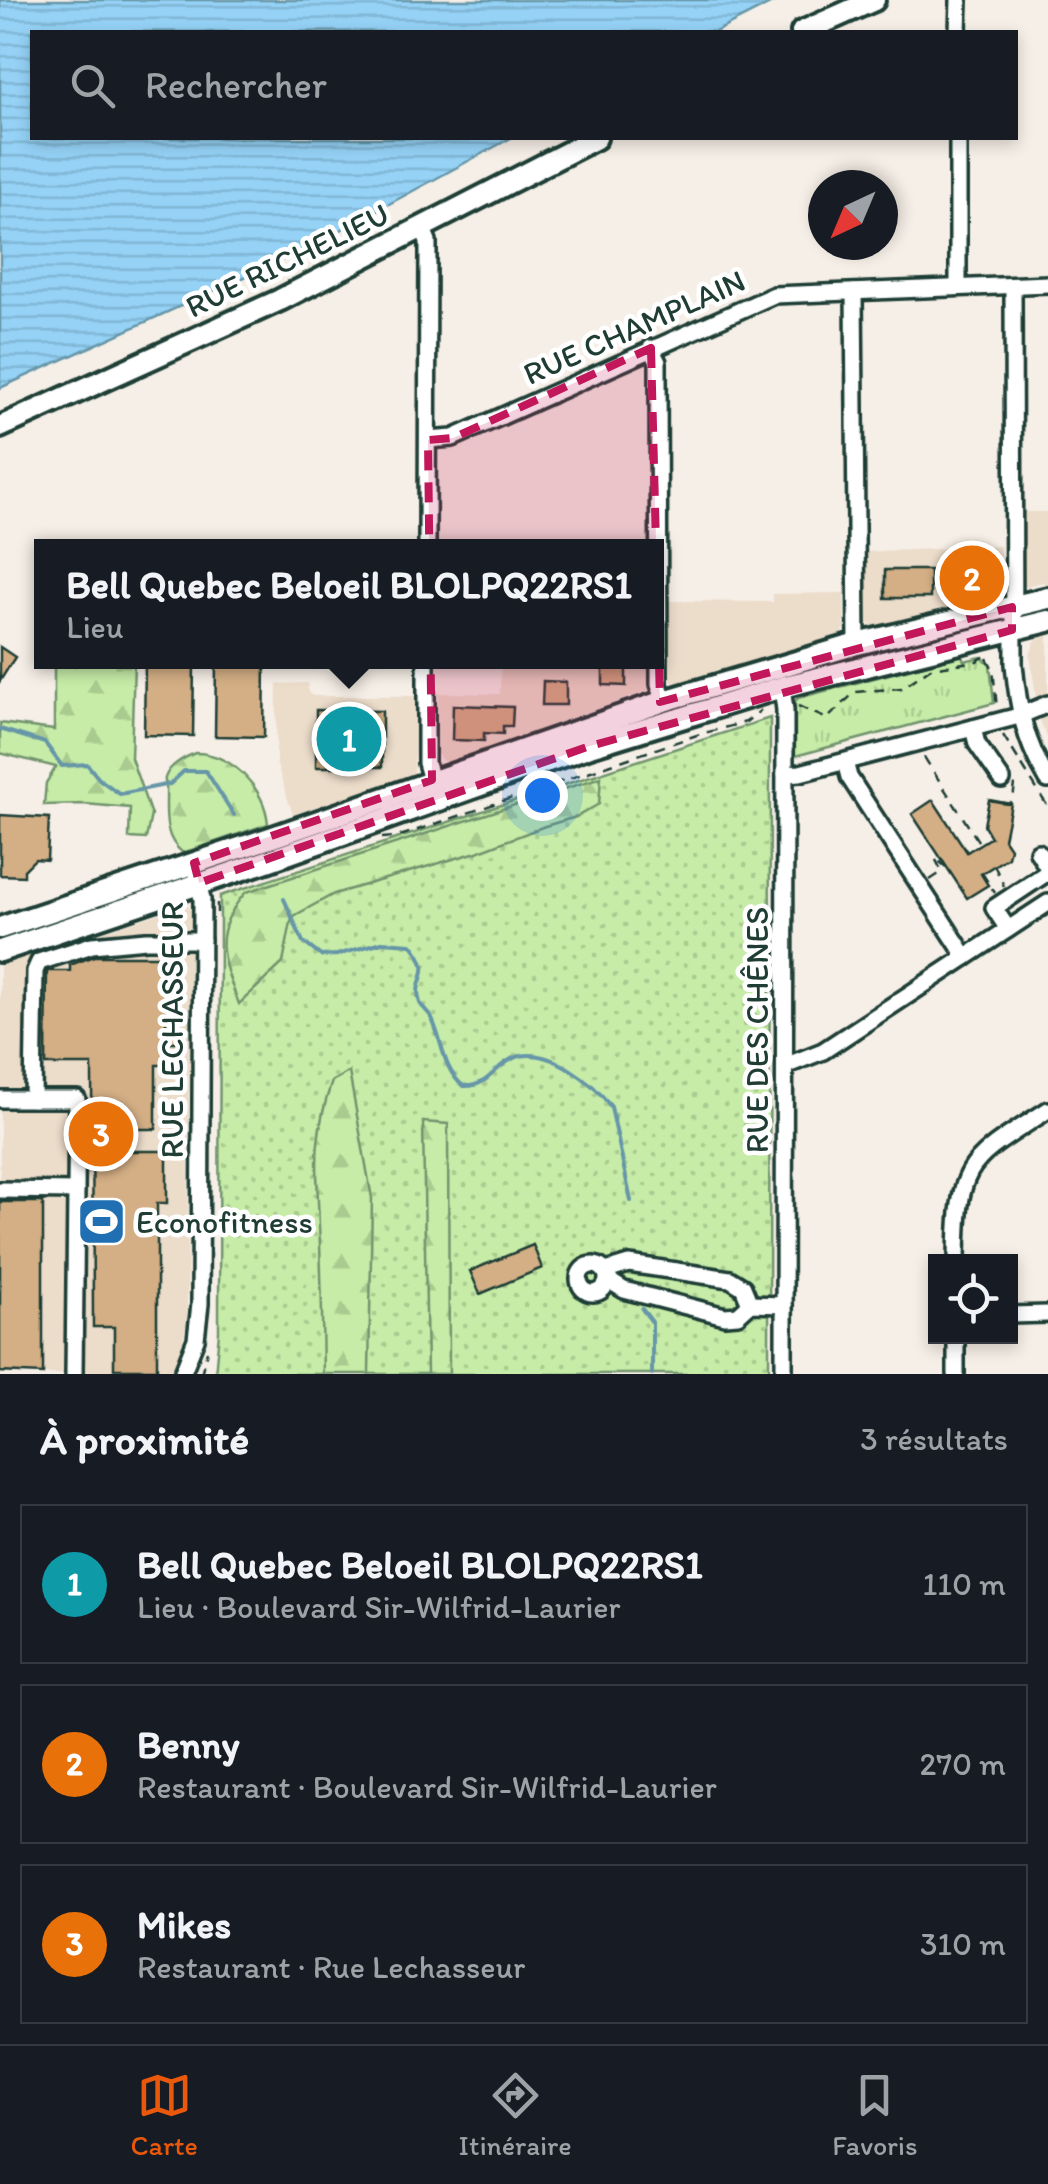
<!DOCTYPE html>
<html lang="fr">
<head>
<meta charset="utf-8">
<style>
	:root { --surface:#171b24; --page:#242831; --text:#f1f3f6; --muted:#9ea1a6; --line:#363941; --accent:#ea580c }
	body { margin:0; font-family:Itim,sans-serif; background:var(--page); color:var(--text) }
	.controls { position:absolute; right:30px; bottom:30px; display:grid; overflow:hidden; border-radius:0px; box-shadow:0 5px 15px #0003 }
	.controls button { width:90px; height:90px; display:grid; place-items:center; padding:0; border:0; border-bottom:2px solid var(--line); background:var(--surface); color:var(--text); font:50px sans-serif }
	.compass { position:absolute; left:808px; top:170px; width:90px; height:90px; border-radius:50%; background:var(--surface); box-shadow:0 5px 15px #0003; rotate:224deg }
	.you { position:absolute; left:542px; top:795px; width:35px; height:35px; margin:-25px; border:8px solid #fff; border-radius:50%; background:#1a73e8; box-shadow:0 0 0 15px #1a73e833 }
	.badge { display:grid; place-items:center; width:65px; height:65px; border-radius:50%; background:var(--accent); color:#fff; font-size:32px; font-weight:700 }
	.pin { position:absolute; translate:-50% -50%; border:5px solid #fff; box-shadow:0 2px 10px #0006 }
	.popup { position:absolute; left:34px; top:539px; width:630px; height:130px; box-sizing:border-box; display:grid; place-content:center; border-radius:0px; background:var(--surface); filter:drop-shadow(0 2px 8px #0005); font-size:32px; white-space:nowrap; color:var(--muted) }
	.popup b { font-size:38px; color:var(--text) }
	.popup::after { content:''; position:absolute; left:50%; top:100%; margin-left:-20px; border:20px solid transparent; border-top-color:var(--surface) }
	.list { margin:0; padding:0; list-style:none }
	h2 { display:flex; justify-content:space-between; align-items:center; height:130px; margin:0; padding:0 40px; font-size:42px }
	h2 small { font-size:32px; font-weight:400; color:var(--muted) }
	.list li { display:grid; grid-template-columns:65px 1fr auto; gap:30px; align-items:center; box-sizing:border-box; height:160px; margin:0 20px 20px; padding:0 20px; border:2px solid var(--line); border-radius:0px }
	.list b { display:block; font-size:38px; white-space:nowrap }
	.list p { margin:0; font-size:32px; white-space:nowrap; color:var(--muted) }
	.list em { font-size:32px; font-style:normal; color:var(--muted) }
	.icon { flex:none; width:55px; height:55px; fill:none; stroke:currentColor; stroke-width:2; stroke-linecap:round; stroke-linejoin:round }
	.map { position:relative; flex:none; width:1048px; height:1374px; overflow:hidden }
	.search { position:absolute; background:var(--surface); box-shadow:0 5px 15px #0003; left:30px; right:30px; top:30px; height:110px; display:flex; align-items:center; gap:25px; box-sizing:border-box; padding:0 35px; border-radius:0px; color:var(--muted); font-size:38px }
	.sheet { height:670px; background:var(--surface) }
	nav { display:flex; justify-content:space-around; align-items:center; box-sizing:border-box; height:140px; border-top:2px solid var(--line); background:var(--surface); font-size:28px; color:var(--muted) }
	nav a { display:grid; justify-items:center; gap:5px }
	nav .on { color:var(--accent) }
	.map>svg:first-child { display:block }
	.built { fill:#ecdcca }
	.grass { fill:url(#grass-dots); stroke:#72946e; stroke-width:2.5 }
	.forest { fill:url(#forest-firs); stroke:#72946e; stroke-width:2.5 }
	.park { fill:url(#park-tufts); stroke:#72946e; stroke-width:2.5 }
	.water { fill:url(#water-rules); stroke:#6696a8; stroke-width:2.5 }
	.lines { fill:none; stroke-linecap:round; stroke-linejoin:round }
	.stream { stroke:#6696a8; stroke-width:4 }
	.building { fill:#d4af85; stroke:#1f3d34; stroke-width:2.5 }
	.minor-casing { stroke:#1f3d34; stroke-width:22 }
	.major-casing { stroke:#1f3d34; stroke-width:28 }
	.path { stroke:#1f3d34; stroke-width:2.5; stroke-dasharray:10 8; stroke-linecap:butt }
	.minor { stroke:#fff; stroke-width:15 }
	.major { stroke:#fff; stroke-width:20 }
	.marked { fill:#c2185b; fill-opacity:0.2; stroke:#c2185b; stroke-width:8; stroke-dasharray:20 12; stroke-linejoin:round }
	.labels { text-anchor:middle; stroke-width:9; stroke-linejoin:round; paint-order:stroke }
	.street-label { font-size:32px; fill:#1f3d34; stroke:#fff }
	.poi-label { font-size:32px; fill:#1f3d34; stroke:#fff; text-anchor:start }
</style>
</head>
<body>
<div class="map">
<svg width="1048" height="1374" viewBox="0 0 1048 1374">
	<defs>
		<pattern id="grass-dots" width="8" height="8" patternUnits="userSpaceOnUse" patternTransform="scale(2.5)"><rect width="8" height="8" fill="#c6eca7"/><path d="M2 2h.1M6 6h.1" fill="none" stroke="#aacb90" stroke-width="1.8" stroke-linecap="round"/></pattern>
		<pattern id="forest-firs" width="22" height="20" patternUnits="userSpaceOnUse" patternTransform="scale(2.5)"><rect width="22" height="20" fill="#c6eca7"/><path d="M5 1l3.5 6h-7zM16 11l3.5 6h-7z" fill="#aacb90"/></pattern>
		<pattern id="park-tufts" width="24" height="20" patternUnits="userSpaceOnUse" patternTransform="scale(2.5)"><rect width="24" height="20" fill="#c6eca7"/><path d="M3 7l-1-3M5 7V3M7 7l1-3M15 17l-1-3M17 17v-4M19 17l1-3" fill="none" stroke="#aacb90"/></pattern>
		<pattern id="water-rules" width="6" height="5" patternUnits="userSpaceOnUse" patternTransform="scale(2.5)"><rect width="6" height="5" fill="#95d2f6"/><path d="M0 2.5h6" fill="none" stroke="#80b5d4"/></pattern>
	</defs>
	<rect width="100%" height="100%" fill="#f6efe7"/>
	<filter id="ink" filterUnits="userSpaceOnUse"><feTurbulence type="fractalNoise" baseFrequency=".01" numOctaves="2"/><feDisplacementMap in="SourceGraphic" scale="20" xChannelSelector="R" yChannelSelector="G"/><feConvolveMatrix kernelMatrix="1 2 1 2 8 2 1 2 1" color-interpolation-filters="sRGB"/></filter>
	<g filter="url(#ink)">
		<g class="built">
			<path d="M1023,512H1048V586L1043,582L1029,585V589L1023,584Z"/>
			<path d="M1000,546V580L991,598L876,627L866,623L865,552Z"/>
			<path d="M844,593V630L840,637L679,684L671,681L669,601L773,602V594Z"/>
			<path d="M1048,631V739L1039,718L1030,655L1035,641Z"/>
			<path d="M501,662H649V690L449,762L443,761L437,754L438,693L500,694Z"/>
			<path d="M308,683V693L313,696H417L414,774L293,815L276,762L277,684Z"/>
			<path d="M185,902L191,910L187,1320L181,1350L169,1374H0V964L164,912Z"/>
		</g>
		<path class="grass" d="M770,718L769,1374H215L219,1332L220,896Z"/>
		<g class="forest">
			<path d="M54,662H134L131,758L151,815L146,839L129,838L130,808L85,804L44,805L46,783L56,767L0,753V723L54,730Z"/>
			<path d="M195,753C232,753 265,789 268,824L183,853C161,836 167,810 166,786C166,783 164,781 165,778C169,765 184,758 195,753Z"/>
			<path d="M601,777L599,804L576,817L545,826L477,852L334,894L292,917L283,963L239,1004C222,960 210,932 246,892Z"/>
			<path d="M349,1072L372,1198L369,1374H323C322,1325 322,1275 319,1226C317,1166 312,1140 332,1081Z"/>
			<path d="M423,1122L448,1124L449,1374H427Z"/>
		</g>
		<path class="park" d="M962,655L964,661L981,657L990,664L994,703L795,756V701L798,698Z"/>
		<path class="water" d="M0,0H778L715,32H32V138H511L302,251L0,388Z"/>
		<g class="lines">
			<g class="stream">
				<path d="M0,729L45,743L62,766L87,764L99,779L120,794L170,784L184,771H206L234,815"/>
				<path d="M284,899L303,942L321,956L337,955L382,942L411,944C438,976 411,976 420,1003C421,1005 428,1013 430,1015C443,1039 441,1067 463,1086C489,1088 494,1065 516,1057C549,1046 594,1083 611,1107L631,1201"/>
				<path d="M642,1309L652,1322V1374"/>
			</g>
		</g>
		<g class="building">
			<path d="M978,561L979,586L950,587L949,562Z"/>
			<rect x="885" y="570" width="45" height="28"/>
			<path d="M0,647L15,657L0,681Z"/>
			<path d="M145,662H194L193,736L144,735Z"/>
			<path d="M216,662H265L264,737L215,736Z"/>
			<path d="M603,662H626V686L603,685Z"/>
			<path d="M543,681L566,682V705H542Z"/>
			<path d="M453,705L513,707L512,726H503V734L484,733V741L452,740Z"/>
			<path d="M316,710L382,711V767H316Z"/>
			<path d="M933,800L967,852L991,837L984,825L989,800L1011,804L1004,839L1010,848L1008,857L981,874L988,885L967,898L912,814Z"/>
			<path d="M0,815L49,818L47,860L35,859L24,870V876L0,875Z"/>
			<path d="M94,956H173V985H166V1028H180V1042H166V1065H156V1129H128V1151H167V1203H157V1369H114V1327H93L92,1065H46L47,971H70V965Z"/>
			<path d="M0,1202H43V1374L0,1372Z"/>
			<path d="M533,1245L542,1268L480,1294L470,1271Z"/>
		</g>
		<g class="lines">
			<defs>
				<g id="minor">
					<path d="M958,32L959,0"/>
					<path d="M422,227L428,241L427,546"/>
					<path d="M1013,286L1014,664C1018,708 1025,742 1048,780"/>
					<path d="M958,287V138"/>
					<path d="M854,292L857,644"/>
					<path d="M651,348L658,362L659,684L664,701"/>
					<path d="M428,440L453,438L774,295L1048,284"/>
					<path d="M426,662V763L431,780"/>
					<path d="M782,687L785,710L784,1374"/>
					<path d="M973,728L977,744L1002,780"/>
					<path d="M845,762L849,777L966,957"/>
					<path d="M785,774L800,773L1019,716L1048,704"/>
					<path d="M1038,852L1048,868"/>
					<path d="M1008,929L994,908L1048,872"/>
					<path d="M785,1066L823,1051L1048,903"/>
					<path d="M0,1099H77L74,1374"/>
					<path d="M33,1099L35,971L39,962L92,945L146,940H202"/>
					<path d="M0,1190L76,1191"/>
					<path d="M957,1262C958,1161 966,1163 1048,1110"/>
					<circle cx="593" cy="1279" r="14"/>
					<path d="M606,1271L629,1264L730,1279L743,1287L750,1304"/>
					<path d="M608,1280L624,1290L725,1316L738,1315L750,1304L784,1305"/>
					<path d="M1010,1315L1048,1314"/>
					<path d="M182,1374L196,1339L200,1304L202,899L197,877"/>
					<path d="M956,1374V1336"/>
				</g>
				<g id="major">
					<path d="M802,32L874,0"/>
					<path d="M0,427L280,300L596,138"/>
					<path d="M0,928L270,838L664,701L857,644L1048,598"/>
					<path d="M0,951L270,860L590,746L782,687L1048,621"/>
				</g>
			</defs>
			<use href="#minor" class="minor-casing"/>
			<use href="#major" class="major-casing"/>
			<g class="path">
				<path d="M987,658L993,669L997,708"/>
				<path d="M798,706L827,719L855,692L902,688L931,668L977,661L990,653"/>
				<path d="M1003,735L1048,807"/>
				<path d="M924,757L980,844"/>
				<path d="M1002,803L1008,804L1013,800L1015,784"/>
				<path d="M382,838L397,837L697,735L746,722L761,710"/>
				<path d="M994,865L1004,886"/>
				<path d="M982,873L995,893"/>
				<path d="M930,880L942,872L935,858L946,867"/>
				<path d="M217,913V896"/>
				<path d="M201,1374L207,1351"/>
			</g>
			<use href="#minor" class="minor"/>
			<use href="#major" class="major"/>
		</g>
	</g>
	<path class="marked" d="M651,348L660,702L1012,607V630L590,746L199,883L194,863L432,780L428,440L453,438Z"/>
	<defs>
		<symbol id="stadium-square" viewBox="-11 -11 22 22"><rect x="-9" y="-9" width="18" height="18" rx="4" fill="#1f6fb2" stroke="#fff"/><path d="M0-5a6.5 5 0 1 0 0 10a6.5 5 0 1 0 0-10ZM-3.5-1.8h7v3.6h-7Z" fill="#fff"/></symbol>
	</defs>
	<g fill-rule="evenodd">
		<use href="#stadium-square" x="74" y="1194" width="55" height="55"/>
	</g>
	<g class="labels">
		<g class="street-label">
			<text transform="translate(287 260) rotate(-26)" y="11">RUE RICHELIEU</text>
			<text transform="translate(634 327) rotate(-24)" y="11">RUE CHAMPLAIN</text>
			<text transform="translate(172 1030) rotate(-90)" y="11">RUE LECHASSEUR</text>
			<text transform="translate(757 1030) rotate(-90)" y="11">RUE DES CHÊNES</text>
		</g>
		<g class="poi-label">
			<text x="136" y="1233">Econofitness</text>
		</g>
	</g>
</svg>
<div class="controls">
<button><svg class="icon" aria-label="locate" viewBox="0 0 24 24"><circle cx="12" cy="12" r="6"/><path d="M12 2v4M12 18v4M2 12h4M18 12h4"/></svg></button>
</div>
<svg class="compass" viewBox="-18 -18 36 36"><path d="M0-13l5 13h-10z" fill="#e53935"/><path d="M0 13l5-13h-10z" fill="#9ea1a6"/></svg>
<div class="you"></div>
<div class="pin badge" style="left:349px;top:739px;background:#0f9aa8">1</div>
<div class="popup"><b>Bell Quebec Beloeil BLOLPQ22RS1</b>Lieu</div>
<div class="pin badge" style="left:972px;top:578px;background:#e8710a">2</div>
<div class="pin badge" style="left:101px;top:1134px;background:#e8710a">3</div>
<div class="search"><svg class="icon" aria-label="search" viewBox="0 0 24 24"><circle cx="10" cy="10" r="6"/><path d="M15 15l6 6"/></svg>Rechercher</div>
</div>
<section class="sheet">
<h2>À proximité<small>3 résultats</small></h2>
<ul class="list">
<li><span class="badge" style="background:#0f9aa8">1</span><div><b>Bell Quebec Beloeil BLOLPQ22RS1</b><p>Lieu · Boulevard Sir-Wilfrid-Laurier</p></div><em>110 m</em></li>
<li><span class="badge" style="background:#e8710a">2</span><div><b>Benny</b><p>Restaurant · Boulevard Sir-Wilfrid-Laurier</p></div><em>270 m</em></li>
<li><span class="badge" style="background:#e8710a">3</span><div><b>Mikes</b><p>Restaurant · Rue Lechasseur</p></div><em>310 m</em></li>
</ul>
</section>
<nav>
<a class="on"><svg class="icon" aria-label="map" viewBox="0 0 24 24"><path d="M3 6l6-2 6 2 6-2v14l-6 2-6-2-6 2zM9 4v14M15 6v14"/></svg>Carte</a>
<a><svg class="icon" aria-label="directions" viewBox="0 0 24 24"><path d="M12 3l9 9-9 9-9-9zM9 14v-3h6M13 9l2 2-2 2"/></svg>Itinéraire</a>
<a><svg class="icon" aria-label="saved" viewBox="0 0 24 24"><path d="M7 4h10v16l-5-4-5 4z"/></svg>Favoris</a>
</nav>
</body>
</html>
